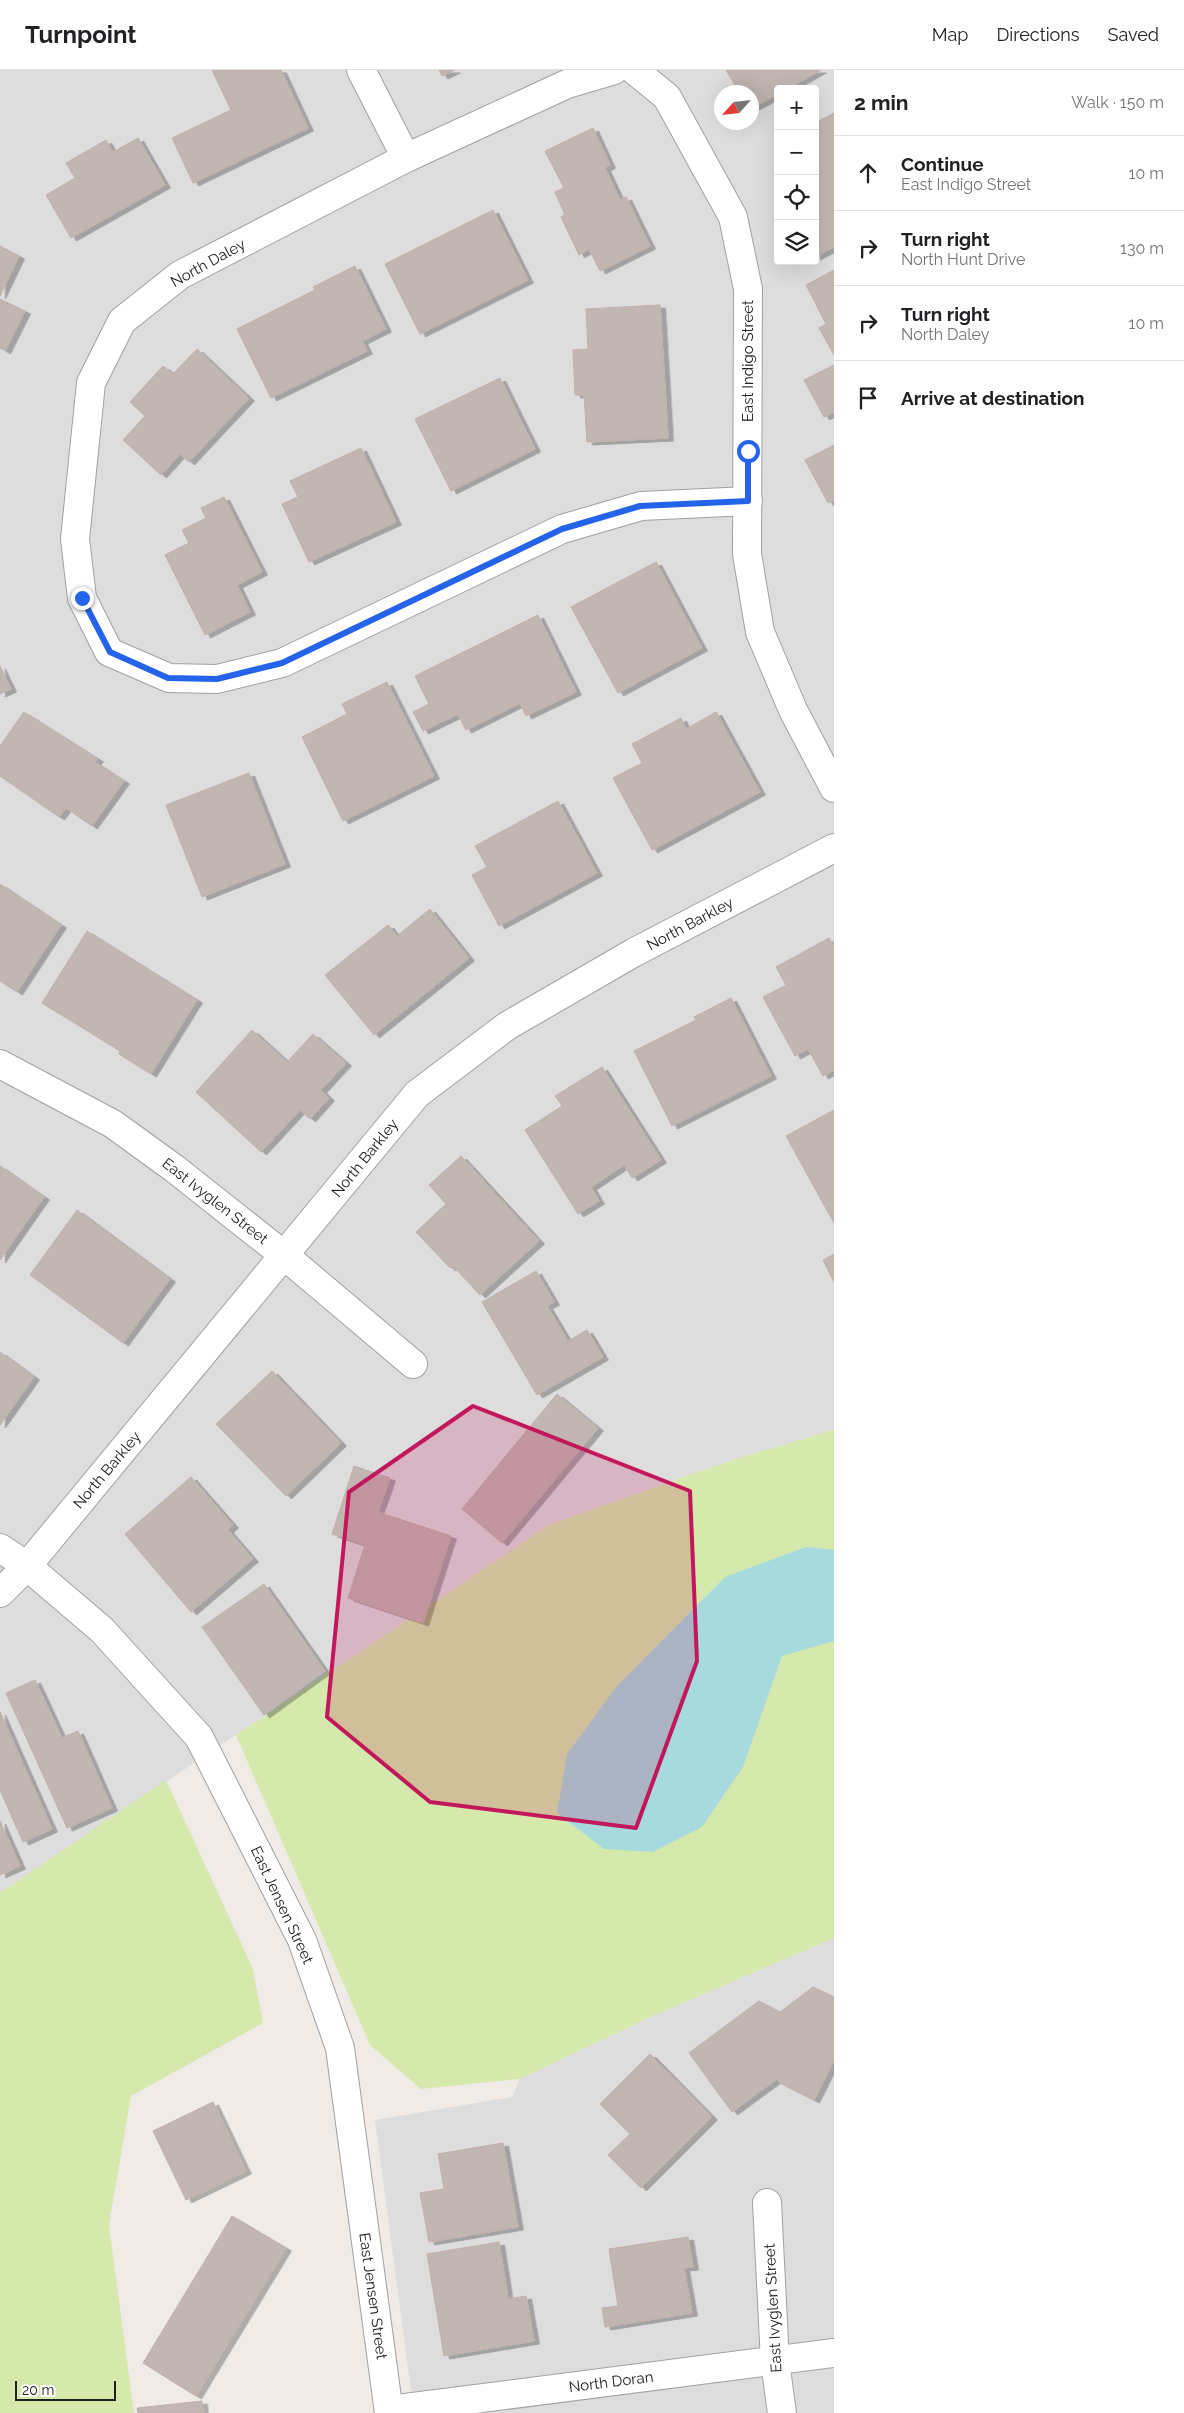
<!DOCTYPE html>
<html lang="en">
<head>
<meta charset="utf-8">
<style>
	:root { --surface:#fff; --page:#f2f2f2; --text:#202124; --muted:#757577; --line:#e0e0e0 }
	body { margin:0; font-family:Raleway,sans-serif; background:var(--page); color:var(--text) }
	.controls { position:absolute; right:15px; top:15px; display:grid; overflow:hidden; border-radius:5px; box-shadow:0 5px 20px #0002 }
	.controls button { width:45px; height:45px; display:grid; place-items:center; padding:0; border:0; border-bottom:1px solid var(--line); background:var(--surface); color:var(--text); font:25px sans-serif }
	.compass { position:absolute; left:714px; top:15px; width:45px; height:45px; border-radius:50%; background:var(--surface); box-shadow:0 5px 20px #0002; rotate:243deg }
	.scale { position:absolute; left:15px; bottom:12px; width:101px; box-sizing:border-box; padding-left:5px; border:2px solid #202020; border-top:0; font-size:14px; line-height:18px; white-space:nowrap; color:#202020; -webkit-text-stroke:4px #fff; paint-order:stroke }
	.stop { position:absolute; width:15px; height:15px; margin:-11px; border:4px solid #2563eb; border-radius:50%; background:#fff }
	.stop.end { background:#2563eb; border-color:#fff; box-shadow:0 1px 5px #0008 }
	.list { margin:0; padding:0; list-style:none }
	h2 { display:flex; justify-content:space-between; align-items:center; height:65px; margin:0; padding:0 20px; font-size:21px }
	h2 small { font-size:16px; font-weight:400; color:var(--muted) }
	.list li { display:grid; grid-template-columns:32px 1fr auto; gap:15px; align-items:center; box-sizing:border-box; height:75px; padding:0 20px; border-top:1px solid var(--line) }
	.list b { display:block; font-size:19px; white-space:nowrap }
	.list p { margin:0; font-size:16px; white-space:nowrap; color:var(--muted) }
	.list em { font-size:16px; font-style:normal; color:var(--muted) }
	.icon { flex:none; width:28px; height:28px; fill:none; stroke:currentColor; stroke-width:2; stroke-linecap:round; stroke-linejoin:round }
	.map { position:relative; flex:none; width:834px; height:2343px; overflow:hidden }
	header { display:flex; align-items:center; gap:30px; box-sizing:border-box; height:70px; padding:0 25px; background:var(--surface); border-bottom:1px solid var(--line) }
	header strong { font-size:24px }
	nav { display:flex; gap:28px; margin-inline-start:auto; font-size:18px }
	main { display:flex }
	aside { flex:1; background:var(--surface) }
	.map>svg:first-child { display:block }
	.residential { fill:#dedddd; fill-rule:evenodd }
	.grass { fill:#d5e9ad }
	.water { fill:#a7dadd }
	.building { fill:#c1b6b2; stroke:#c2afa9; filter:url(#shadow) }
	.lines { fill:none; stroke-linecap:round; stroke-linejoin:round }
	.minor-casing { stroke:#a1a1a1; stroke-width:30 }
	.minor { stroke:#fff; stroke-width:28 }
	.route { stroke:#2563eb; stroke-width:6 }
	.marked { fill:#c2185b; fill-opacity:0.2; stroke:#c2185b; stroke-width:4; stroke-linejoin:round }
	.labels { text-anchor:middle; stroke-width:5; stroke-linejoin:round; paint-order:stroke }
	.street-label { font-size:15px; fill:#202020; stroke:#fff }
</style>
</head>
<body>
<header>
<strong>Turnpoint</strong>
<nav><a>Map</a><a>Directions</a><a>Saved</a></nav>
</header>
<main>
<div class="map">
<svg width="834" height="2343" viewBox="0 0 834 2343">
	<defs>
		<filter id="shadow"><feDropShadow dx="5.5" dy="3" stdDeviation="0" flood-color="#0004"/></filter>
	</defs>
	<rect width="100%" height="100%" fill="#f0ebe6"/>
	<g class="residential">
		<path d="M0,0H834V1360L736,1389L551,1454L0,1823ZM778,19H815V191H778ZM722,22H752V52H722Z"/>
		<path d="M834,1868V2343H414L375,2050L512,2027L520,2009L653,1946Z"/>
	</g>
	<g class="grass">
		<path d="M834,1360V1868L653,1946L520,2009L421,2019L370,1975L236,1665L551,1454L736,1389Z"/>
		<path d="M166,1710L253,1899L263,1953L131,2026L109,2155L134,2343H0V1823Z"/>
	</g>
	<path class="water" d="M806,1477L834,1480V1571L782,1586L743,1697L702,1757L653,1782L604,1779L557,1743L567,1684L617,1616L725,1507Z"/>
	<g class="building">
		<path d="M212,0H281L308,58L193,113L172,68L231,40Z"/>
		<path d="M439,0H455L442,6Z"/>
		<path d="M726,0H821L787,19H778V24L752,38V22H739Z"/>
		<path d="M834,43V177L815,187V53Z"/>
		<path d="M593,58L610,95L605,98L620,130L626,127L650,176L600,201L589,179L579,185L561,147L565,145L555,122L564,118L545,81Z"/>
		<path d="M138,68L165,115L71,168L46,125L75,108L66,93L106,70L113,82Z"/>
		<path d="M493,140L528,210L420,264L385,194Z"/>
		<path d="M0,176L19,186L0,226Z"/>
		<path d="M355,196L386,259L362,271L367,281L271,328L237,259L315,220L313,217Z"/>
		<path d="M834,200V285L819,258L826,254L806,215Z"/>
		<path d="M0,229L25,241L5,281L0,278Z"/>
		<path d="M660,235L668,368L587,372L584,325H575L573,280L588,279L586,239Z"/>
		<path d="M197,279L249,328L189,392L180,384L161,405L123,370L145,346L130,332L163,296L173,304Z"/>
		<path d="M834,295V342L824,347L804,310Z"/>
		<path d="M500,308L535,379L451,421L415,349Z"/>
		<path d="M834,375V430L828,433L805,390Z"/>
		<path d="M361,378L396,452L309,492L282,434L298,427L290,411Z"/>
		<path d="M224,427L262,502L237,515L250,542L205,565L165,485L189,473L182,460L206,448L201,438Z"/>
		<path d="M656,492L702,578L618,623L571,537Z"/>
		<path d="M538,545L576,622L526,646L520,633L466,660L458,644L423,661L413,642L429,634L415,606Z"/>
		<path d="M0,596L11,619L0,624Z"/>
		<path d="M387,612L434,706L343,751L302,667L347,644L342,634Z"/>
		<path d="M24,642L98,689L95,692L124,711L92,756L66,738L59,747L0,706V676Z"/>
		<path d="M716,642L760,722L652,780L613,708L642,693L632,674L681,648L686,659Z"/>
		<path d="M249,703L285,794L202,827L166,735Z"/>
		<path d="M558,731L597,803L499,856L472,805L487,797L475,776Z"/>
		<path d="M0,814L61,855L17,922L0,911Z"/>
		<path d="M430,839L469,888L374,965L325,905L388,855L397,866Z"/>
		<path d="M87,861L197,930L151,1004L119,984L120,981L42,933Z"/>
		<path d="M829,868L834,876V1000L823,1006L808,979L795,986L763,927L786,915L776,897Z"/>
		<path d="M731,928L771,1006L672,1056L634,981L696,950L694,947Z"/>
		<path d="M252,960L287,992L313,964L346,993L321,1020L329,1028L310,1049L300,1040L261,1082L196,1022Z"/>
		<path d="M602,997L661,1090L632,1108L624,1095L591,1117L599,1131L578,1144L525,1060L562,1036L555,1026Z"/>
		<path d="M834,1040V1153L786,1066Z"/>
		<path d="M461,1086L539,1171L480,1225L453,1196L450,1198L416,1162L446,1134L429,1115Z"/>
		<path d="M0,1096L44,1127L0,1190Z"/>
		<path d="M77,1140L170,1209L123,1273L30,1205Z"/>
		<path d="M834,1184V1212L823,1190Z"/>
		<path d="M536,1201L554,1232L547,1236L568,1271L587,1260L603,1287L537,1325L482,1232Z"/>
		<path d="M0,1282L34,1307L0,1355Z"/>
		<path d="M272,1301L341,1373L286,1426L216,1354Z"/>
		<path d="M557,1324L598,1358L502,1473L462,1439Z"/>
		<path d="M354,1396L390,1408L378,1442L451,1466L423,1553L348,1528L365,1475L332,1464Z"/>
		<path d="M191,1407L233,1455L228,1460L253,1489L191,1542L125,1464Z"/>
		<path d="M264,1514L325,1601L264,1645L202,1557Z"/>
		<path d="M35,1610L62,1668L78,1661L112,1738L67,1758L6,1623Z"/>
		<path d="M0,1642L52,1759L23,1772L0,1720Z"/>
		<path d="M0,1751L20,1796L0,1805Z"/>
		<path d="M813,1917L834,1927V1990L814,2030L780,2013L777,2009L732,2042L689,1983L759,1931L780,1942Z"/>
		<path d="M650,1984L712,2047L641,2118L608,2085L630,2064L600,2034Z"/>
		<path d="M213,2032L246,2101L186,2130L153,2061Z"/>
		<path d="M503,2073L518,2157L429,2172L420,2123L444,2119L438,2084Z"/>
		<path d="M232,2146L286,2178L196,2326L143,2293Z"/>
		<path d="M688,2167L693,2197L684,2198L692,2243L605,2257L602,2238L618,2236L609,2179Z"/>
		<path d="M499,2172L508,2229L526,2226L534,2271L444,2286L427,2184Z"/>
		<path d="M202,2331L203,2343H138L137,2338Z"/>
	</g>
	<g class="lines">
		<defs>
			<g id="minor">
				<path d="M361,0L406,88"/>
				<path d="M614,0L567,14L406,88L180,205L122,251L91,313L75,469L82,528L109,582L169,608L217,609L282,593L562,459L641,436L748,431"/>
				<path d="M634,0L667,27L733,147L748,219L747,484L760,562L793,640L834,718"/>
				<path d="M0,994L113,1054L175,1099L285,1186L413,1294"/>
				<path d="M0,1478L27,1496L102,1560L199,1667L302,1870L340,1978L389,2343"/>
				<path d="M0,1523L27,1496L417,1024L507,956L633,883L834,778"/>
				<path d="M767,2133L775,2292L782,2343"/>
				<path d="M389,2340L834,2283"/>
			</g>
		</defs>
		<use href="#minor" class="minor-casing"/>
		<use href="#minor" class="minor"/>
	</g>
	<g class="lines">
		<path class="route" d="M82,528L110,582L168,608L217,609L282,593L562,459L640,436L748,431V381"/>
	</g>
	<path class="marked" d="M473,1336L690,1421L697,1591L636,1758L430,1732L327,1647L349,1422Z"/>
	<g class="labels">
		<g class="street-label">
			<text transform="translate(208 193) rotate(-29)" y="5">North Daley</text>
			<text transform="translate(748 291) rotate(-90)" y="5">East Indigo Street</text>
			<text transform="translate(690 854) rotate(-28)" y="5">North Barkley</text>
			<text transform="translate(365 1088) rotate(-51)" y="5">North Barkley</text>
			<text transform="translate(215 1131) rotate(38)" y="5">East Ivyglen Street</text>
			<text transform="translate(107 1400) rotate(-50)" y="5">North Barkley</text>
			<text transform="translate(282 1835) rotate(65)" y="5">East Jensen Street</text>
			<text transform="translate(373 2226) rotate(82)" y="5">East Jensen Street</text>
			<text transform="translate(773 2238) rotate(-93)" y="5">East Ivyglen Street</text>
			<text transform="translate(611 2312) rotate(-7)" y="5">North Doran</text>
		</g>
	</g>
</svg>
<div class="controls">
<button>+</button>
<button>−</button>
<button><svg class="icon" aria-label="locate" viewBox="0 0 24 24"><circle cx="12" cy="12" r="6"/><path d="M12 2v4M12 18v4M2 12h4M18 12h4"/></svg></button>
<button><svg class="icon" aria-label="layers" viewBox="0 0 24 24"><path d="M12 4l9 5-9 5-9-5zM3 14l9 5 9-5"/></svg></button>
</div>
<svg class="compass" viewBox="-18 -18 36 36"><path d="M0-13l5 13h-10z" fill="#e53935"/><path d="M0 13l5-13h-10z" fill="#757577"/></svg>
<div class="scale">20 m</div>
<div class="stop" style="left:748px;top:381px"></div>
<div class="stop end" style="left:82px;top:528px"></div>
</div>
<aside>
<h2>2 min<small>Walk · 150 m</small></h2>
<ul class="list">
<li><svg class="icon" aria-label="ahead" viewBox="0 0 24 24"><path d="M12 20V5M6 11l6-6 6 6"/></svg><div><b>Continue</b><p>East Indigo Street</p></div><em>10 m</em></li>
<li><svg class="icon" aria-label="right" viewBox="0 0 24 24"><path d="M7 20v-9h11M14 6l5 5-5 5"/></svg><div><b>Turn right</b><p>North Hunt Drive</p></div><em>130 m</em></li>
<li><svg class="icon" aria-label="right" viewBox="0 0 24 24"><path d="M7 20v-9h11M14 6l5 5-5 5"/></svg><div><b>Turn right</b><p>North Daley</p></div><em>10 m</em></li>
<li><svg class="icon" aria-label="arrive" viewBox="0 0 24 24"><path d="M6 21V4h12l-3 4 3 4H6"/></svg><div><b>Arrive at destination</b></div></li>
</ul>
</aside>
</main>
</body>
</html>
